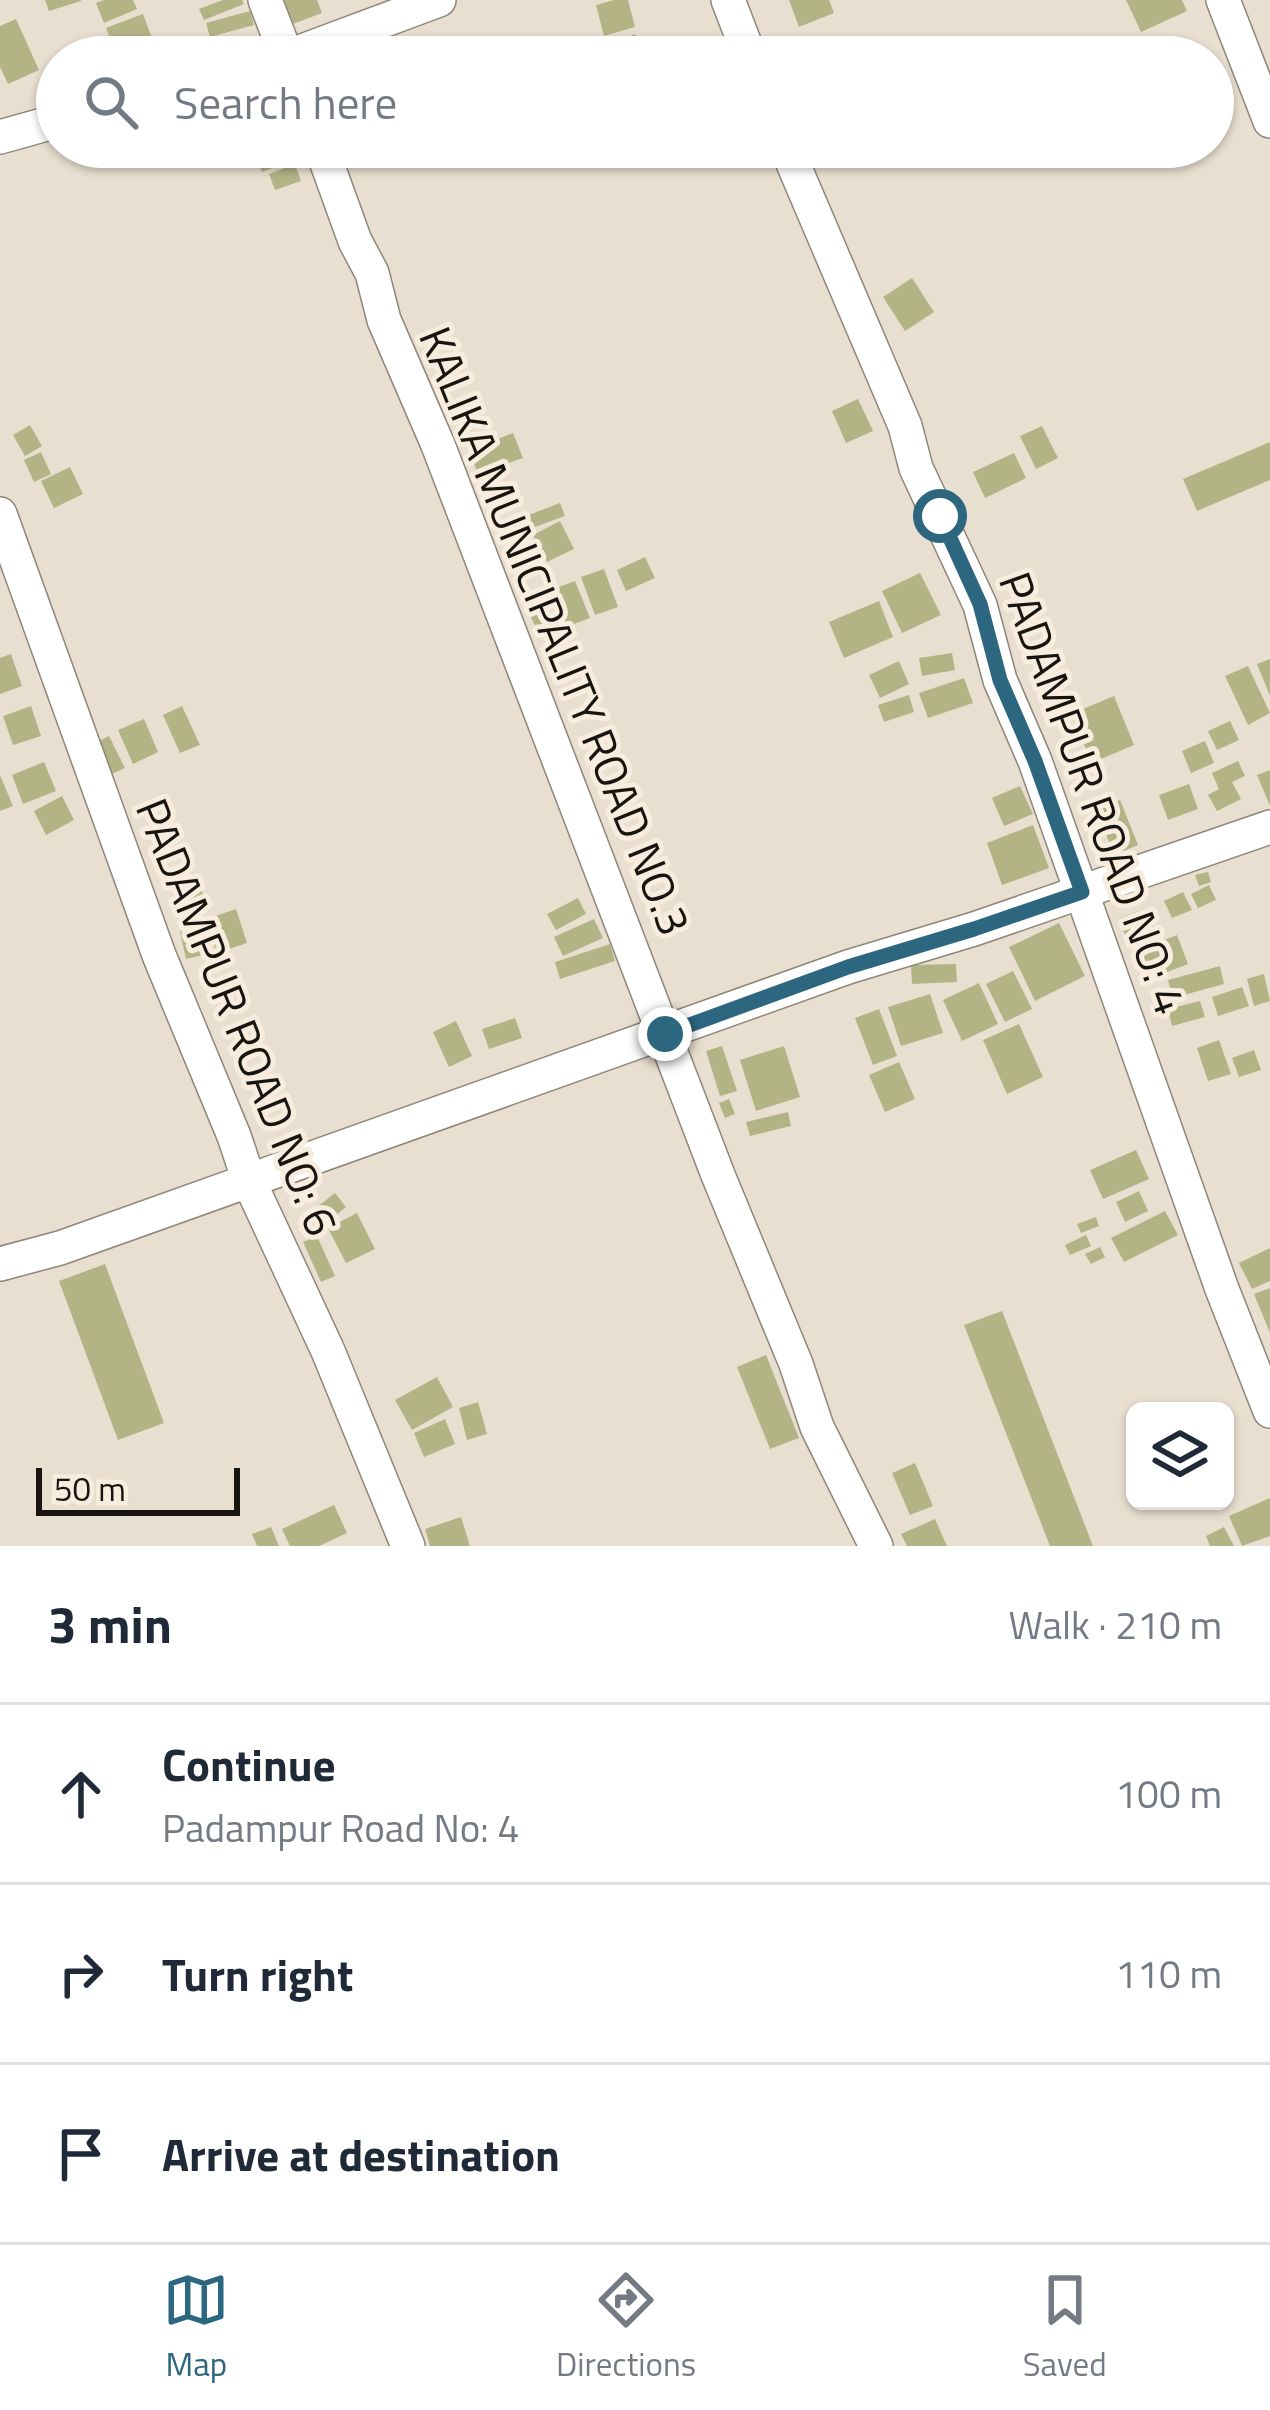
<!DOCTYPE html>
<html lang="en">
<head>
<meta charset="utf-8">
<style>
	:root { --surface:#fff; --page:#f6f6f7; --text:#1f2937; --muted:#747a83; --line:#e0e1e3; --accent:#2c667f }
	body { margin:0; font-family:"Titillium Web",sans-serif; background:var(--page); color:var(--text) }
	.controls { position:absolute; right:36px; bottom:36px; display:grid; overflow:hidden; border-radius:18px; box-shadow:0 3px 9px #0004 }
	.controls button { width:108px; height:108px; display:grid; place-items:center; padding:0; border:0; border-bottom:3px solid var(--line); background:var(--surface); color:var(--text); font:60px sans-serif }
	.scale { position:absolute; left:36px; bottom:30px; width:204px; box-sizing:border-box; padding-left:12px; border:6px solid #181510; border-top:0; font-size:33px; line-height:42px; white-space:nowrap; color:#181510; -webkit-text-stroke:9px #f7ecdd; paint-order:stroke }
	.stop { position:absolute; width:36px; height:36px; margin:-27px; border:9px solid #2c667f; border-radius:50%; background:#fff }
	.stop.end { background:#2c667f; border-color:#fff; box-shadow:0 3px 12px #0008 }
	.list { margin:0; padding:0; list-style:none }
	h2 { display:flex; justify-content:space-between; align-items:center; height:156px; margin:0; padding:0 48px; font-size:51px }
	h2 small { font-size:39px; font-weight:400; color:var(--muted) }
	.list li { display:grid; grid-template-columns:78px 1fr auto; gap:36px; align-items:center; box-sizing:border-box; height:180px; padding:0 48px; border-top:3px solid var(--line) }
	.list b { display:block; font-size:45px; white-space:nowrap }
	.list p { margin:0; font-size:39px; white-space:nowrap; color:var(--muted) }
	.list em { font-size:39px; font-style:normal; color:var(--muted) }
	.icon { flex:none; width:66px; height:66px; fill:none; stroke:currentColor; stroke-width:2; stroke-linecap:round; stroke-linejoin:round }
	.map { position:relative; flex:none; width:1270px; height:1546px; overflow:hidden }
	.search { position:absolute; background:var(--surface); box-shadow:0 3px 9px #0004; left:36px; right:36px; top:36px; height:132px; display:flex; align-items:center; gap:30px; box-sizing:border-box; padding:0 42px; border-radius:66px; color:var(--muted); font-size:45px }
	.sheet { height:696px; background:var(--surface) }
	nav { display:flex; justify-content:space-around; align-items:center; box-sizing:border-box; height:168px; border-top:3px solid var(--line); background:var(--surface); font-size:33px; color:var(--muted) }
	nav a { display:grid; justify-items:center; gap:6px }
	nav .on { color:var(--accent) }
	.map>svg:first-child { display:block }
	.building { fill:#b3b486 }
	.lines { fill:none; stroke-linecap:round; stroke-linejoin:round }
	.minor-casing { stroke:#8f8677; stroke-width:36 }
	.minor { stroke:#fff; stroke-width:33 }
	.route { stroke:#2c667f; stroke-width:15 }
	.labels { text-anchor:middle; stroke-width:10; stroke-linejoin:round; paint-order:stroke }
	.street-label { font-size:45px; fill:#181510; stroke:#f7ecdd }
</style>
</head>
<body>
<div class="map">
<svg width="1270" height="1546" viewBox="0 0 1270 1546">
	<rect width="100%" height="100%" fill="#e9dfd0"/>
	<g class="building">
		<path d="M45,0H81V1L49,11Z"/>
		<path d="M104,0H133L137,9L104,23L96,3Z"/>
		<path d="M223,0H242L244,4L204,20L199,9Z"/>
		<path d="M284,0H317L322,13L293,24Z"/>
		<path d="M614,0H628L635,27L604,36L596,5Z"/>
		<path d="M789,0H829L834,13L799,27Z"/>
		<path d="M1126,0H1182L1187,11L1141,32Z"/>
		<path d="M250,11L254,25L210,37L206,23Z"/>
		<path d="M143,14L156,49L134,57H117L106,28Z"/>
		<path d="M16,19L39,70L8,84L0,67V26Z"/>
		<path d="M635,34L644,57H616L611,44Z"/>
		<path d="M100,44L104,57H80L78,52Z"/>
		<path d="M273,147H298L302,156L262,172L255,155Z"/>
		<path d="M295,164L301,181L275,190L269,174Z"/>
		<path d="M912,278L934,312L905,331L883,297Z"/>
		<path d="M858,399L873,431L846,443L832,411Z"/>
		<path d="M30,425L42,446L25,456L13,435Z"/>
		<path d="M1042,426L1058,458L1036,469L1020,436Z"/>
		<path d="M513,433L523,458L478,474L469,450Z"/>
		<path d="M1270,442V480L1197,511L1183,479Z"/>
		<path d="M41,452L51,474L34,482L24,460Z"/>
		<path d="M1014,453L1026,478L985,498L973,472Z"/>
		<path d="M70,467L83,494L54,508L41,481Z"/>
		<path d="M560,503L565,516L513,535L508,523Z"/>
		<path d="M560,521L574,549L547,562L533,535Z"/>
		<path d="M522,545L532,568L514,575L504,553Z"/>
		<path d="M645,557L655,578L626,591L617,570Z"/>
		<path d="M604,569L618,607L595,615L581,577Z"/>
		<path d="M920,573L941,615L902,633L882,591Z"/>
		<path d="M575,581L590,618L566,627L551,590Z"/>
		<path d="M537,591L555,626L539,634L522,599Z"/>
		<path d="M879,601L893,637L844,658L829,622Z"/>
		<path d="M952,653L955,670L922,676L919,658Z"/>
		<path d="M11,654L22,686L0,694V658Z"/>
		<path d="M1270,659V696L1257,664Z"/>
		<path d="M899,661L909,684L880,698L869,675Z"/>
		<path d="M1248,666L1270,713L1248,725L1225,676Z"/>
		<path d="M964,678L973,703L928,718L919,693Z"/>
		<path d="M909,695L914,712L884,722L878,705Z"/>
		<path d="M1114,696L1134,745L1092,763L1071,714Z"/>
		<path d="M31,706L41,736L13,745L3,716Z"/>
		<path d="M182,706L200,745L180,753L163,715Z"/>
		<path d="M144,719L158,752L133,764L118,730Z"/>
		<path d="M1230,721L1239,740L1217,750L1208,731Z"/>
		<path d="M109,736L125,768L107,776L91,745Z"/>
		<path d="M1205,741L1214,763L1191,773L1182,751Z"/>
		<path d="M1238,761L1245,776L1232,782L1241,799L1217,811L1208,795L1219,789L1212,773Z"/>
		<path d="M44,762L56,791L23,804L12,775Z"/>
		<path d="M1270,770V806L1257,775Z"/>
		<path d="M0,775L13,806L0,811Z"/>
		<path d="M1189,784L1198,809L1168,820L1159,795Z"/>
		<path d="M1020,786L1033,814L1004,826L992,798Z"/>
		<path d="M62,796L74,820L46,835L34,811Z"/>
		<path d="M1120,800L1138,845L1114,855L1096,809Z"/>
		<path d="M1033,825L1049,868L1002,885L987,843Z"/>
		<path d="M1208,872L1211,882L1199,886L1195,875Z"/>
		<path d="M1209,885L1216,900L1198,908L1191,894Z"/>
		<path d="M200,888L210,908L179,922L170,902Z"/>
		<path d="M1183,892L1192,910L1172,918L1164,901Z"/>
		<path d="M578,898L586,914L556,930L547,914Z"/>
		<path d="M1148,908L1156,931L1127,941L1119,918Z"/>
		<path d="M236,909L247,943L217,953L206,919Z"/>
		<path d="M594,919L603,938L563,956L554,937Z"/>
		<path d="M1059,923L1085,976L1035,1001L1009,947Z"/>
		<path d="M201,927L207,954L186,959L180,932Z"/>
		<path d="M1177,935L1188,964L1144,981L1133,952Z"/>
		<path d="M610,944L615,961L560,979L555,962Z"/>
		<path d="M956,964L957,982L912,984L911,965Z"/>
		<path d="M1220,966L1224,984L1173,998L1168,980Z"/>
		<path d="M1013,971L1032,1009L1005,1022L986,984Z"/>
		<path d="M1264,974L1270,1001L1254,1006L1247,979Z"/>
		<path d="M979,983L998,1024L962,1041L943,1000Z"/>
		<path d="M1242,987L1249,1006L1218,1016L1212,997Z"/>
		<path d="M930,994L943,1033L901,1046L888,1007Z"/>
		<path d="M1200,1001L1205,1017L1172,1026L1168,1009Z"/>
		<path d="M879,1009L897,1056L873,1065L855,1018Z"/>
		<path d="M515,1018L522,1038L489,1049L482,1029Z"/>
		<path d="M456,1021L472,1056L449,1067L433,1032Z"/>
		<path d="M1019,1024L1043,1077L1007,1094L983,1040Z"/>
		<path d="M1219,1040L1231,1074L1208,1081L1197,1048Z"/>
		<path d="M722,1046L737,1091L720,1096L706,1051Z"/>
		<path d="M784,1046L800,1097L756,1111L740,1060Z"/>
		<path d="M1254,1050L1261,1070L1239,1077L1232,1058Z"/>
		<path d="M899,1062L915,1099L885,1112L869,1075Z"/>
		<path d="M729,1099L735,1114L725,1118L719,1103Z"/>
		<path d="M788,1112L791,1126L750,1136L746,1122Z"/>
		<path d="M1136,1150L1149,1179L1103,1199L1090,1170Z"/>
		<path d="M1139,1191L1148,1211L1125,1222L1116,1202Z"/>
		<path d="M335,1193L346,1207L328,1222L316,1208Z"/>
		<path d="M1165,1211L1178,1235L1124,1262L1111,1238Z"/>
		<path d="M357,1213L375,1249L346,1263L328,1228Z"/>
		<path d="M1096,1217L1099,1226L1081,1233L1077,1224Z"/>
		<path d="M1086,1235L1091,1246L1070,1255L1065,1245Z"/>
		<path d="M317,1236L335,1276L321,1282L303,1242Z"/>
		<path d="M1100,1247L1105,1257L1091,1264L1085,1254Z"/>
		<path d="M1270,1248V1281L1252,1289L1239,1263Z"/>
		<path d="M105,1264L164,1423L118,1440L59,1281Z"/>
		<path d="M1270,1288V1333L1254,1294Z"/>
		<path d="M1002,1311L1093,1546H1050L964,1325Z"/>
		<path d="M766,1355L799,1438L770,1449L737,1367Z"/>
		<path d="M437,1377L453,1407L412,1430L395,1400Z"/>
		<path d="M478,1402L487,1434L467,1440L459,1408Z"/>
		<path d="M445,1419L455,1444L424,1457L414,1433Z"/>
		<path d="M915,1463L933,1506L910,1515L892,1473Z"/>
		<path d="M1270,1498V1536L1242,1546L1229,1516Z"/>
		<path d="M334,1505L347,1533L319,1546H290L282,1529Z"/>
		<path d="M461,1517L470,1546H430L425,1529Z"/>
		<path d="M935,1519L947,1546H907L901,1534Z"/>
		<path d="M271,1527L279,1546H257L252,1534Z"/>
		<path d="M1224,1527L1234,1546H1210L1206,1536Z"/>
	</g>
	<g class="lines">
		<defs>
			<g id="minor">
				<path d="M265,0L287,57"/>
				<path d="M728,0L750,57"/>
				<path d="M1223,0L1270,121"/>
				<path d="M286,57L439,0"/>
				<path d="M0,137L57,121"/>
				<path d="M321,147L355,241L372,273L384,320L438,445L718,1175L796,1364L817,1427L876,1546"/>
				<path d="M786,147L905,426L916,468L980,605L1000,680L1035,761L1222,1289L1270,1411"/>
				<path d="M0,514L159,955L234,1136L249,1181L328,1351L408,1546"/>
				<path d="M0,1264L60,1248L848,967L974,929L1270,827"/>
			</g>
		</defs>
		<use href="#minor" class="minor-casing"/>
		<use href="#minor" class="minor"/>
	</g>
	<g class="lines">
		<path class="route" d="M665,1034L848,967L974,929L1082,892L1035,761L1000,680L980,604L940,516"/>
	</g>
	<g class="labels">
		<g class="street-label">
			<text transform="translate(555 631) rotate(68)" y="16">KALIKA MUNICIPALITY ROAD NO.3</text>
			<text transform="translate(1093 793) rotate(70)" y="16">PADAMPUR ROAD NO: 4</text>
			<text transform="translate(237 1017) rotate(68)" y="16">PADAMPUR ROAD NO: 6</text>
		</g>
	</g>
</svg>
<div class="controls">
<button><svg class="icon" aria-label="layers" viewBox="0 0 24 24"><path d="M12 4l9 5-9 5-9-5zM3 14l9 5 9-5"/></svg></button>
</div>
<div class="scale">50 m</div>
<div class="stop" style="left:940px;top:516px"></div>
<div class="stop end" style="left:665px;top:1034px"></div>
<div class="search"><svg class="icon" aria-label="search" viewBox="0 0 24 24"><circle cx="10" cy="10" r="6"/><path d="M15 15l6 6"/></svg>Search here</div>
</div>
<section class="sheet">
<h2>3 min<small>Walk · 210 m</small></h2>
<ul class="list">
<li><svg class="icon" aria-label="ahead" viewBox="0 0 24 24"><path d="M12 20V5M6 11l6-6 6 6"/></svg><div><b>Continue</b><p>Padampur Road No: 4</p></div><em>100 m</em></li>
<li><svg class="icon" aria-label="right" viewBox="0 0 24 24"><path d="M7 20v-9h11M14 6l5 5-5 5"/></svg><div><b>Turn right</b></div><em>110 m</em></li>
<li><svg class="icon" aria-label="arrive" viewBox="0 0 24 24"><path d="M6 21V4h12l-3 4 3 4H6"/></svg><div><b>Arrive at destination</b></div></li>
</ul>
</section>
<nav>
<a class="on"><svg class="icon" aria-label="map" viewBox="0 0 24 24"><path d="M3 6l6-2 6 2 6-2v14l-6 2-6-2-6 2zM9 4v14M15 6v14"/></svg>Map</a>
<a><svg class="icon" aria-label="directions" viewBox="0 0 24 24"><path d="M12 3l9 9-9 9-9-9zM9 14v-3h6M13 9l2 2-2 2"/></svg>Directions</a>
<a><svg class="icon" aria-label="saved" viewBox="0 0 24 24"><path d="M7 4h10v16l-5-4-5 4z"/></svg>Saved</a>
</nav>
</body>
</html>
